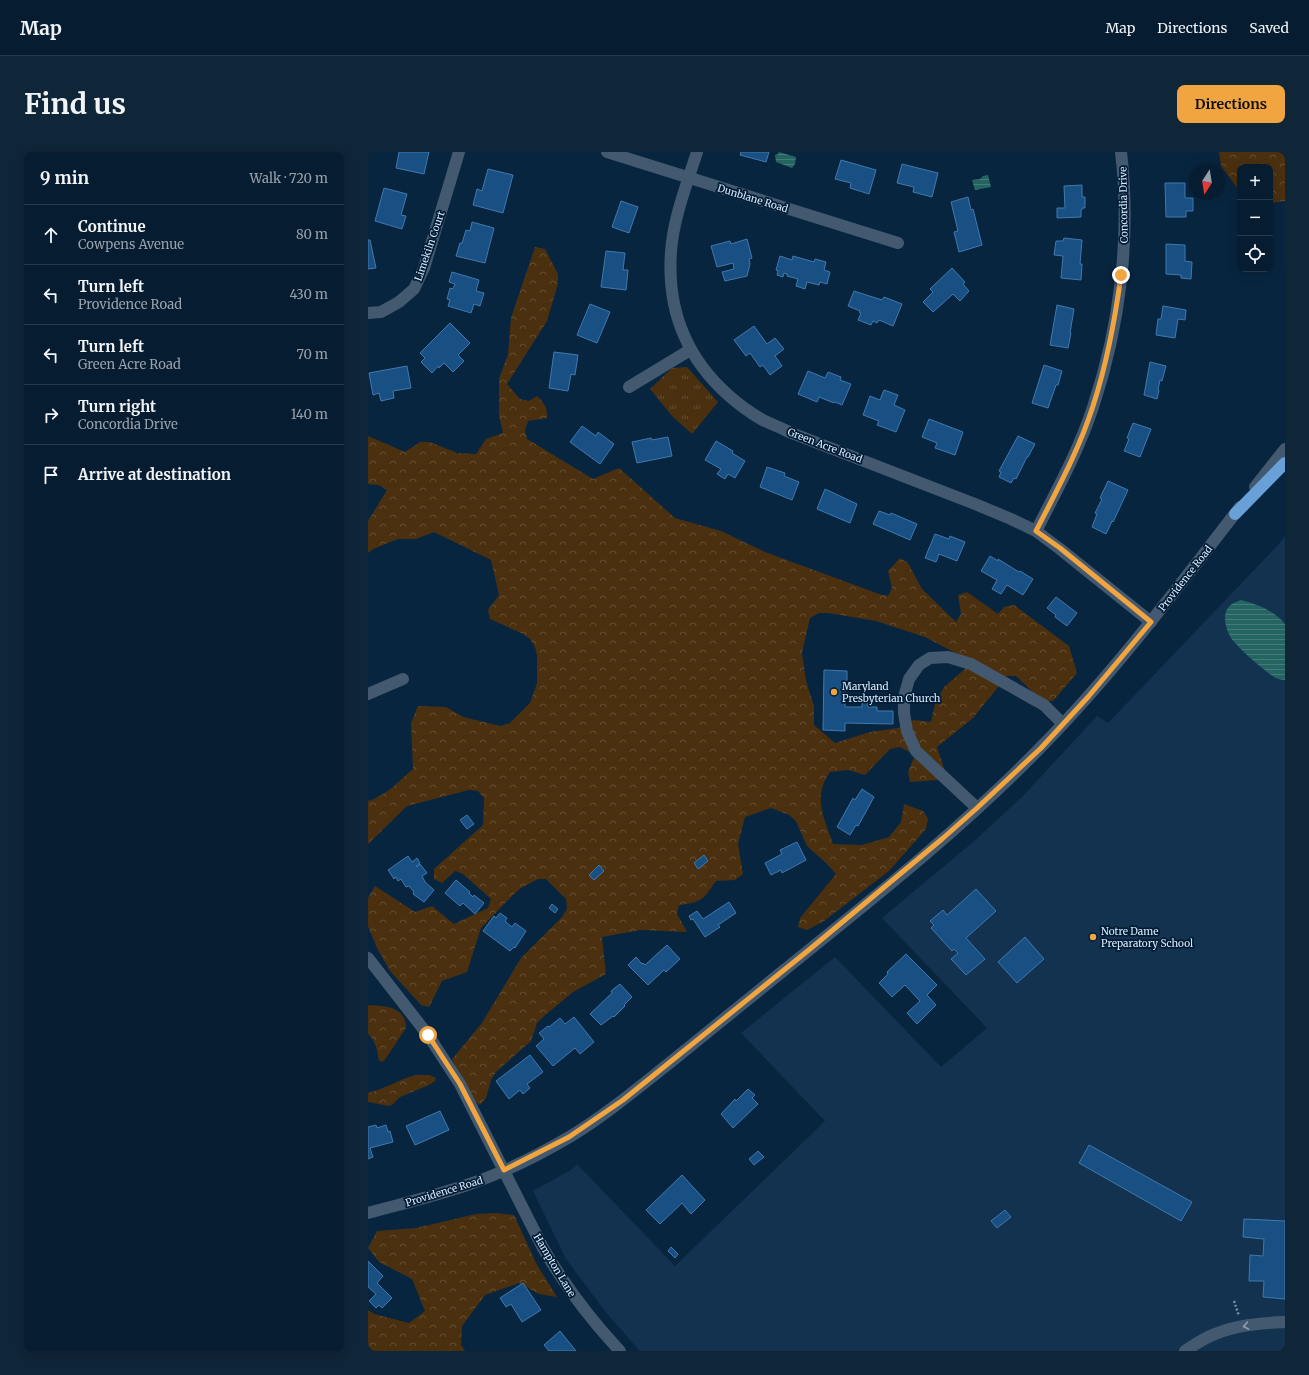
<!DOCTYPE html>
<html lang="en">
<head>
<meta charset="utf-8">
<style>
	:root { --surface:#061c30; --page:#0f2538; --text:#f1f3f6; --muted:#98a1ab; --line:#273a4c; --accent:#f1a540 }
	body { margin:0; font-family:Merriweather,serif; background:var(--page); color:var(--text) }
	.controls { position:absolute; right:12px; top:12px; display:grid; overflow:hidden; border-radius:8px; box-shadow:0 2px 10px #0003 }
	.controls button { width:36px; height:36px; display:grid; place-items:center; padding:0; border:0; border-bottom:1px solid var(--line); background:var(--surface); color:var(--text); font:20px sans-serif }
	.compass { position:absolute; left:821px; top:12px; width:36px; height:36px; border-radius:50%; background:var(--surface); box-shadow:0 2px 10px #0003; rotate:192deg }
	.stop { position:absolute; width:12px; height:12px; margin:-9px; border:3px solid #f1a540; border-radius:50%; background:#fff }
	.stop.end { background:#f1a540; border-color:#fff; box-shadow:0 1px 4px #0008 }
	.list { margin:0; padding:0; list-style:none }
	h2 { display:flex; justify-content:space-between; align-items:center; height:52px; margin:0; padding:0 16px; font-size:17px }
	h2 small { font-size:13px; font-weight:400; color:var(--muted) }
	.list li { display:grid; grid-template-columns:26px 1fr auto; gap:12px; align-items:center; box-sizing:border-box; height:60px; padding:0 16px; border-top:1px solid var(--line) }
	.list b { display:block; font-size:15px; white-space:nowrap }
	.list p { margin:0; font-size:13px; white-space:nowrap; color:var(--muted) }
	.list em { font-size:13px; font-style:normal; color:var(--muted) }
	.icon { flex:none; width:22px; height:22px; fill:none; stroke:currentColor; stroke-width:2; stroke-linecap:round; stroke-linejoin:round }
	.map { position:relative; flex:none; width:917px; height:1199px; overflow:hidden; border-radius:8px }
	header { display:flex; align-items:center; gap:24px; box-sizing:border-box; height:56px; padding:0 20px; background:var(--surface); border-bottom:1px solid var(--line) }
	header strong { font-size:19px }
	nav { display:flex; gap:22px; margin-inline-start:auto; font-size:14px }
	.intro { display:flex; align-items:center; justify-content:space-between; box-sizing:border-box; height:96px; padding:0 24px }
	h1 { margin:0; font-size:28px }
	.button { padding:10px 18px; border-radius:8px; background:var(--accent); color:#111; font-size:14px; font-weight:700 }
	main { display:flex; gap:24px; padding:0 24px }
	aside { flex:1; background:var(--surface); border-radius:8px; box-shadow:0 2px 10px #0003 }
	.map>svg:first-child { display:block }
	.built { fill:#123250 }
	.forest { fill:url(#forest-crowns); fill-rule:evenodd }
	.park { fill:url(#park-tufts) }
	.water { fill:url(#water-rules) }
	.building { fill:#195083; stroke:#4278ad }
	.lines { fill:none; stroke-linecap:round; stroke-linejoin:round }
	.path { stroke:#788fa5; stroke-width:2.5; stroke-dasharray:2 2; stroke-linecap:butt }
	.minor { stroke:#43596f; stroke-width:12 }
	.highway { stroke:#69a0d8; stroke-width:12 }
	.oneway { stroke:#8ea2b6 }
	.route { stroke:#f1a540; stroke-width:5 }
	.poi-dot { fill:#f1a540; stroke:#011c35; stroke-width:1.5 }
	.labels { text-anchor:middle; stroke-width:3.5; stroke-linejoin:round; paint-order:stroke }
	.street-label { font-size:10px; fill:#d9eafc; stroke:#011c35 }
	.poi-label { font-size:10px; fill:#d9eafc; stroke:#011c35; text-anchor:start }
</style>
</head>
<body>
<header>
<strong>Map</strong>
<nav><a>Map</a><a>Directions</a><a>Saved</a></nav>
</header>
<div class="intro"><h1>Find us</h1><a class="button">Directions</a></div>
<main>
<aside>
<h2>9 min<small>Walk · 720 m</small></h2>
<ul class="list">
<li><svg class="icon" aria-label="ahead" viewBox="0 0 24 24"><path d="M12 20V5M6 11l6-6 6 6"/></svg><div><b>Continue</b><p>Cowpens Avenue</p></div><em>80 m</em></li>
<li><svg class="icon" aria-label="left" viewBox="0 0 24 24"><path d="M17 20v-9H6M10 6l-5 5 5 5"/></svg><div><b>Turn left</b><p>Providence Road</p></div><em>430 m</em></li>
<li><svg class="icon" aria-label="left" viewBox="0 0 24 24"><path d="M17 20v-9H6M10 6l-5 5 5 5"/></svg><div><b>Turn left</b><p>Green Acre Road</p></div><em>70 m</em></li>
<li><svg class="icon" aria-label="right" viewBox="0 0 24 24"><path d="M7 20v-9h11M14 6l5 5-5 5"/></svg><div><b>Turn right</b><p>Concordia Drive</p></div><em>140 m</em></li>
<li><svg class="icon" aria-label="arrive" viewBox="0 0 24 24"><path d="M6 21V4h12l-3 4 3 4H6"/></svg><div><b>Arrive at destination</b></div></li>
</ul>
</aside>
<div class="map">
<svg width="917" height="1199" viewBox="0 0 917 1199">
	<defs>
		<pattern id="forest-crowns" width="20" height="18" patternUnits="userSpaceOnUse"><rect width="20" height="18" fill="#4a300f"/><path d="M2 6a3 3 0 1 1 6 0M12 15a3 3 0 1 1 6 0" fill="none" stroke="#644e33"/></pattern>
		<pattern id="park-tufts" width="24" height="20" patternUnits="userSpaceOnUse"><rect width="24" height="20" fill="#4a300f"/><path d="M3 7l-1-3M5 7V3M7 7l1-3M15 17l-1-3M17 17v-4M19 17l1-3" fill="none" stroke="#644e33"/></pattern>
		<pattern id="water-rules" width="6" height="5" patternUnits="userSpaceOnUse"><rect width="6" height="5" fill="#256561"/><path d="M0 2.5h6" fill="none" stroke="#447b79"/></pattern>
	</defs>
	<rect width="100%" height="100%" fill="#082540"/>
	<path class="built" d="M917,384V1199H272L240,1163L198,1107L165,1039L203,1018L209,1012L307,1114L457,969L373,881L467,805L573,915L619,876L514,766L604,691L655,644L729,564L740,571L910,393Z"/>
	<g class="forest">
		<path d="M851,0H917V49L902,51V15H872V40L853,14Z"/>
		<path d="M167,95L177,97L190,122V132L179,169L139,232L152,247L161,249L169,244C176,251 180,256 179,266L160,269L157,278L159,287L225,327L251,316L307,366L353,379L397,400L511,442L520,444L524,436L520,419L532,406L540,411L554,437L588,470L593,462L590,443L599,440L630,462L636,455L646,453L701,494L709,521L685,549H674L648,524H639L605,566L569,595L578,622L570,628L542,630L540,620L547,603L532,595L522,597L497,623L480,618L462,620C444,646 456,665 465,692L494,693L521,685L533,670L536,652L555,659L560,667L558,677L521,719L456,769L439,778L430,775L432,766L468,722L459,712L439,694L428,669L421,663L403,656L377,665L370,692L375,722L367,728L348,729C335,748 334,750 311,753L309,762L319,780L273,778L234,785L238,822L205,840L176,864L169,871L163,889L128,920L123,928L118,946L112,953L104,948L99,940L84,907L114,871L153,806L194,765L199,757L198,747L178,727H170L153,736L146,742L113,776L99,820L74,829L61,855L53,853L22,819L8,794L0,774V746L7,734L47,760L64,754L86,772L120,756L123,747L95,722L87,719L74,731L66,727V717L115,673L116,646L110,639L101,638L39,654L0,692V649C18,644 31,629 45,617L43,571L50,554L78,555L95,565L133,574L142,571L162,551L169,531V503L167,495L162,487L155,482L122,467L120,458L131,443L123,408L66,380L48,387H30L5,397L0,401V369L19,338L11,333L0,332V284L37,300L52,290H62L89,301L108,302L118,287L135,281L131,264V227L140,202L143,166ZM451,461H460L508,469L557,485L599,507L597,517L576,535L567,552L563,570L546,568L530,576L502,580L467,591L446,573V554L438,529L434,501L442,466Z"/>
		<path d="M0,853C16,854 38,854 38,876L16,909L13,910L11,908C9,900 8,888 0,882Z"/>
		<path d="M47,923H61L68,926L67,929L61,933L32,945L25,952L21,954L0,950V941C16,937 31,928 47,923Z"/>
		<path d="M127,1061L146,1063L169,1113L189,1145L171,1142L151,1131L117,1143L94,1174L93,1193L97,1199H0V1158L6,1162L41,1171L57,1159L44,1127L11,1110L0,1096L9,1079L48,1076L108,1062Z"/>
	</g>
	<path class="park" d="M319,215L350,250L324,282L305,265L282,237L304,216Z"/>
	<g class="water">
		<path d="M411,0L428,5L427,12L424,16L408,10L407,3L410,2Z"/>
		<path d="M620,23L623,35L607,38L604,28L612,27L615,24Z"/>
		<path d="M873,448C889,452 907,459 917,472V528C914,528 911,527 908,526C896,519 871,497 863,486C857,476 853,459 864,452C866,450 871,449 873,448Z"/>
	</g>
	<g class="building">
		<path d="M31,0H61L56,22L28,16Z"/>
		<path d="M373,0H401L398,10L372,3Z"/>
		<path d="M473,8L508,18L501,42L482,36L483,31L467,27Z"/>
		<path d="M534,12L570,21L564,45L545,40L546,35L529,31Z"/>
		<path d="M120,17L145,23L135,61L105,53L109,37L114,39Z"/>
		<path d="M797,31H817V46H825V59H818V65H798Z"/>
		<path d="M714,33V45H717V56H714V58H713V65L689,66V56H697L696,34Z"/>
		<path d="M16,36L39,42L33,63L38,64L34,77L7,69Z"/>
		<path d="M600,45L603,58L605,57L614,93L591,100L586,80L590,79L583,50Z"/>
		<path d="M253,49L270,55L261,81L244,75Z"/>
		<path d="M104,70L126,76L117,111L88,104L92,91H94L98,78L102,79Z"/>
		<path d="M696,86L714,88L712,112H714L713,128L693,126L695,104L686,103L688,89H695Z"/>
		<path d="M379,87L384,106L381,107L382,112L379,124L357,129L354,120L366,117L365,111L349,115L343,94L362,89L363,92Z"/>
		<path d="M0,88H2L8,116L0,117Z"/>
		<path d="M798,92L817,93V109L824,110L823,127L813,126V123L798,122Z"/>
		<path d="M238,99L257,101L255,118H260L258,138L233,135Z"/>
		<path d="M412,104L424,108L425,104L446,110L447,107L458,110L456,118L462,120L459,132L452,130L451,133L439,130L437,137L428,134L430,127L419,124V122L416,121L415,125L409,123L410,119L408,118Z"/>
		<path d="M584,116L597,130L595,132L601,139L592,149L585,142L565,160L555,150L565,140L562,137Z"/>
		<path d="M84,120L111,128L108,139L116,141L112,154L106,152L103,161L80,154L82,148L79,147L82,136L85,137L87,132L81,130Z"/>
		<path d="M486,139L514,148L516,145L534,152L525,174L511,168L509,171L505,169L503,173L490,168L493,161L491,160L492,159L480,154Z"/>
		<path d="M222,152L242,160L229,191L209,183Z"/>
		<path d="M689,153L706,157L702,181H703L700,196L682,193Z"/>
		<path d="M795,154L818,158L817,168L810,167L807,186L788,183L790,167H793Z"/>
		<path d="M82,171L102,191L90,203L96,209L85,220L76,211L71,216L70,214L64,221L53,210L57,206L52,201Z"/>
		<path d="M386,174L399,192L407,186L416,197L407,204L414,214L402,223L395,213L392,215L382,201L378,204L366,188Z"/>
		<path d="M186,200L210,203L207,223L203,222L200,239L181,236Z"/>
		<path d="M782,210L798,214L794,229L792,228L790,238H791L789,247L776,243Z"/>
		<path d="M676,213L694,219L690,233H688L680,256L664,251Z"/>
		<path d="M39,214L43,236L25,239L26,246L13,249L11,241L5,243L1,221Z"/>
		<path d="M440,219L457,226L460,220L473,225L472,228L483,232L474,253L467,250L466,251L451,245L449,250L430,242Z"/>
		<path d="M516,238L530,243L526,253L537,258L528,280L509,273L511,269L495,263L502,244L512,248Z"/>
		<path d="M561,267L595,280L587,303L567,296L569,291L554,285Z"/>
		<path d="M765,271L783,277L772,305L756,299L761,287L759,286Z"/>
		<path d="M214,274L228,284L230,280L246,292L232,312L202,290Z"/>
		<path d="M650,284L667,292L660,305H659L648,327L646,326L643,331L631,325L633,320L631,319Z"/>
		<path d="M300,285L304,304L269,311L264,290L283,286L284,288Z"/>
		<path d="M348,289L365,299L364,301L377,309L367,326L360,322L357,327L349,322L353,317L337,308Z"/>
		<path d="M399,315L417,321L416,324L431,330L424,348L392,335Z"/>
		<path d="M740,329L760,338L745,370L744,369L738,382L724,375L729,362L727,361L734,347L732,346Z"/>
		<path d="M457,337L489,352L482,371L449,357Z"/>
		<path d="M511,359L522,363L523,361L549,372L542,388L505,372Z"/>
		<path d="M567,382L581,387L582,384L597,390L589,409L571,402L568,410L557,406Z"/>
		<path d="M622,404L630,409V407L651,420L652,419L665,427L655,443L639,433L633,442L624,437L629,428L613,419Z"/>
		<path d="M688,445L709,461L699,474L687,465L688,463L679,456Z"/>
		<path d="M456,518L479,519V529H477V555H494V551H500V555H509V559H525V572L477,571V579L455,578Z"/>
		<path d="M494,637L506,645L490,674L488,673L482,683L469,675L485,646L487,648Z"/>
		<path d="M99,663L106,672L99,677L92,668Z"/>
		<path d="M429,690L438,708L414,721L413,718L403,723L397,711L414,702L412,698Z"/>
		<path d="M336,703L340,709L330,717L326,711Z"/>
		<path d="M40,704L44,710L49,706L52,711L48,714L49,715L52,712L59,721L54,724L57,730L66,738L56,750L45,742L46,740L41,734L38,735L33,727L30,729L28,725L26,727L20,718Z"/>
		<path d="M231,713L236,719L226,728L221,723Z"/>
		<path d="M88,728L102,740L101,741L105,745L106,743L116,751L107,762L95,751L92,754L77,741Z"/>
		<path d="M608,737L628,759L598,786L617,807L598,823L583,807L590,801L586,797L584,799L563,776L566,773L562,769L575,758L579,763Z"/>
		<path d="M361,750L368,761L350,773L352,775L337,785L325,767L323,768L321,764L329,759L335,767Z"/>
		<path d="M184,752L190,757L187,761L181,756Z"/>
		<path d="M132,761L139,766L137,769L144,775L147,771L158,779L147,796L146,795L142,799L115,779L126,764L128,766Z"/>
		<path d="M657,785L676,807L649,831L630,810Z"/>
		<path d="M299,793L312,807L298,820L296,818L280,833L260,813L268,805L274,812L275,811L277,813Z"/>
		<path d="M538,802L569,833L559,843L568,853L549,872L539,861L552,849L537,833L524,845L511,831L520,822L519,820Z"/>
		<path d="M252,832L264,845L256,853L257,854L246,865L245,864L233,873L222,862L244,841L243,839Z"/>
		<path d="M206,865L226,890L212,902L207,896L185,914L168,894L176,887L171,881L180,874L181,875L192,866L197,872Z"/>
		<path d="M162,903L175,920L159,932L162,936L155,942L152,938L141,947L128,929Z"/>
		<path d="M380,937L387,943L384,946L390,952L365,976L353,962L367,947L368,949Z"/>
		<path d="M72,959L81,978L47,993L38,974Z"/>
		<path d="M8,973L9,976L18,973L20,980L22,979L25,990L2,996L5,1005L0,1007V975Z"/>
		<path d="M721,993L824,1050L813,1069L711,1011Z"/>
		<path d="M390,999L396,1005L386,1013L381,1007Z"/>
		<path d="M314,1023L337,1048L323,1062L314,1051L292,1072L278,1058Z"/>
		<path d="M637,1058L643,1065L629,1076L623,1069Z"/>
		<path d="M876,1067L917,1069V1147L895,1145L896,1129H881L882,1103L895,1104L896,1087L875,1085Z"/>
		<path d="M303,1095L310,1102L307,1106L300,1099Z"/>
		<path d="M0,1109L15,1124L9,1131L24,1146L14,1156L11,1153L8,1156L1,1149L8,1142L0,1135Z"/>
		<path d="M155,1131L173,1158L154,1170L143,1152L138,1155L132,1146Z"/>
		<path d="M192,1179L208,1199H181L176,1193Z"/>
	</g>
	<g class="lines">
		<path class="path" d="M866,1149L870,1161L871,1163"/>
		<g class="minor">
			<path d="M239,0L530,91"/>
			<path d="M329,0C319,32 305,67 303,100C299,156 317,204 359,242C369,251 381,260 393,267C402,272 412,275 421,280L607,352L643,367L668,379L692,397L783,470"/>
			<path d="M0,161L13,160L31,150L46,137L56,116L91,0"/>
			<path d="M261,235L322,198"/>
			<path d="M887,335L917,297"/>
			<path d="M668,379C689,338 711,298 725,255C752,174 763,85 753,0"/>
			<path d="M0,542L35,527"/>
			<path d="M609,656L548,599L539,579L536,561V545L541,527L551,513L562,506L580,505L603,512L676,553L695,572"/>
			<path d="M0,806L60,883L92,932L175,1096C197,1134 222,1167 252,1199"/>
			<path d="M0,1061C33,1052 67,1044 99,1033C135,1021 171,1003 203,984C239,962 271,935 304,909C341,879 378,849 415,819C503,748 592,678 671,597C745,522 808,438 872,355"/>
			<path d="M817,1199C826,1193 836,1186 847,1182C869,1173 893,1171 917,1170"/>
		</g>
		<path class="highway" d="M867,362L917,311"/>
	</g>
	<defs><path id="oneway-chevron" d="M-2-3.5L2.5 0L-2 3.5" fill="none" stroke-width="1.6" stroke-linecap="round" stroke-linejoin="round"/></defs>
	<use class="oneway" href="#oneway-chevron" transform="translate(878 1174) rotate(170)"/>
	<g class="lines">
		<path class="route" d="M60,883L92,932L136,1018L201,985L255,948L442,797L574,687L609,656L673,596L720,545L783,470L692,396L668,379C689,338 711,298 725,254C739,211 747,168 753,123"/>
	</g>
	<g class="poi-dot">
		<circle cx="466" cy="540" r="4"/>
		<circle cx="725" cy="785" r="4"/>
	</g>
	<g class="labels">
		<g class="street-label">
			<text transform="translate(385 46) rotate(17)" y="4">Dunblane Road</text>
			<text transform="translate(755 53) rotate(-91)" y="4">Concordia Drive</text>
			<text transform="translate(61 94) rotate(-71)" y="4">Limekiln Court</text>
			<text transform="translate(457 293) rotate(21)" y="4">Green Acre Road</text>
			<text transform="translate(817 426) rotate(-52)" y="4">Providence Road</text>
			<text transform="translate(76 1039) rotate(-17)" y="4">Providence Road</text>
			<text transform="translate(187 1113) rotate(59)" y="4">Hampton Lane</text>
		</g>
		<g class="poi-label">
			<text x="474" y="538">Maryland<tspan x="474" dy="12">Presbyterian Church</tspan></text>
			<text x="733" y="783">Notre Dame<tspan x="733" dy="12">Preparatory School</tspan></text>
		</g>
	</g>
</svg>
<div class="controls">
<button>+</button>
<button>−</button>
<button><svg class="icon" aria-label="locate" viewBox="0 0 24 24"><circle cx="12" cy="12" r="6"/><path d="M12 2v4M12 18v4M2 12h4M18 12h4"/></svg></button>
</div>
<svg class="compass" viewBox="-18 -18 36 36"><path d="M0-13l5 13h-10z" fill="#e53935"/><path d="M0 13l5-13h-10z" fill="#98a1ab"/></svg>
<div class="stop" style="left:60px;top:883px"></div>
<div class="stop end" style="left:753px;top:123px"></div>
</div>
</main>
</body>
</html>
